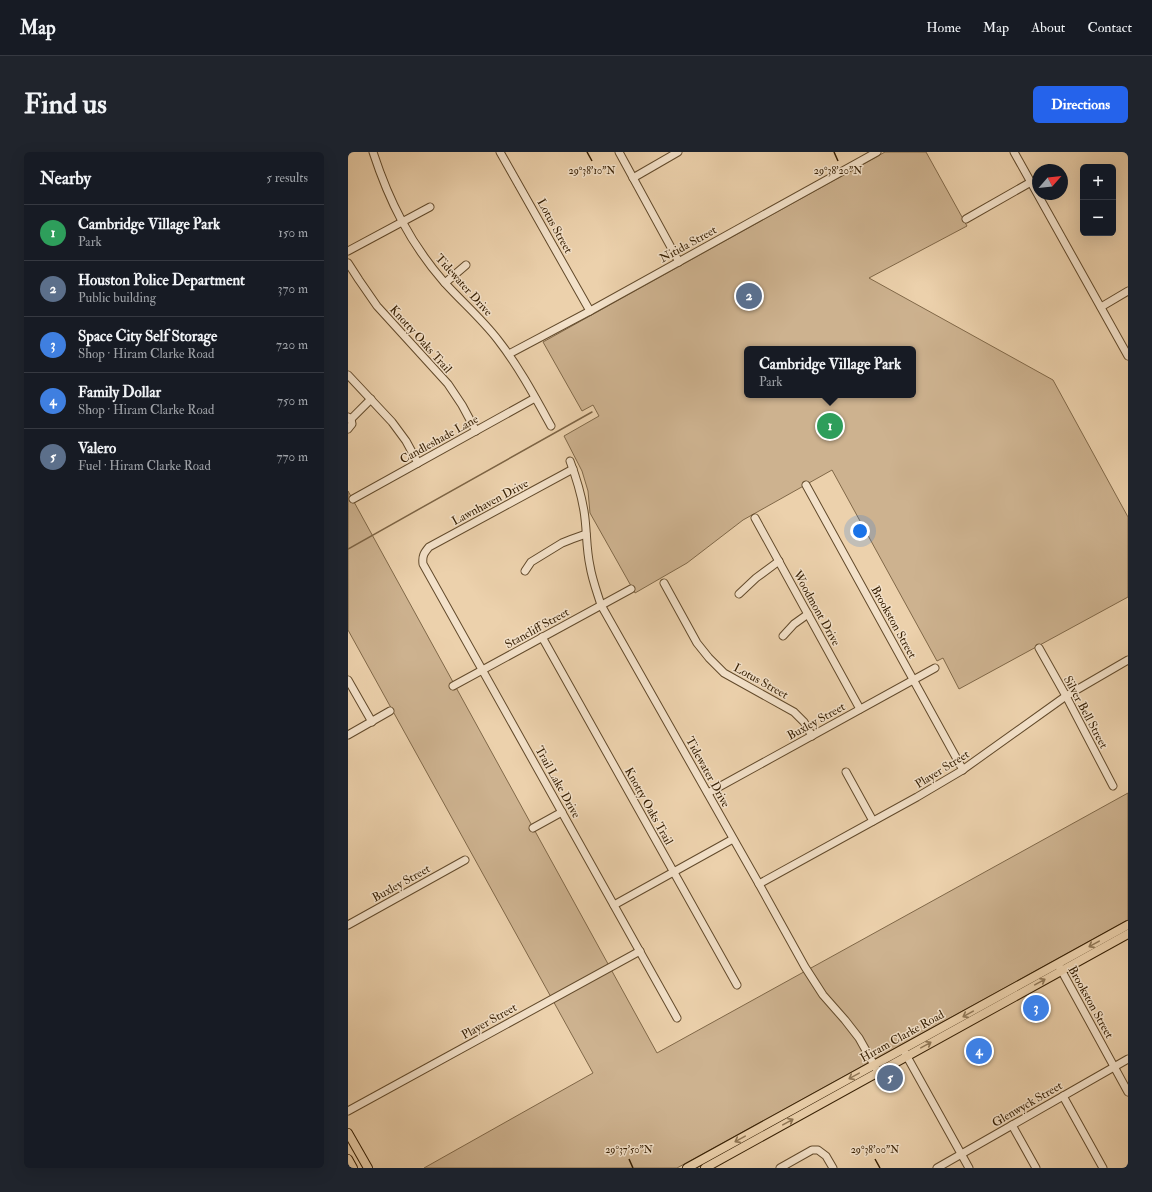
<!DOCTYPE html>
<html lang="en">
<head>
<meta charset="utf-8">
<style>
	:root { --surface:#171b24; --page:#20242c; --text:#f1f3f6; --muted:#9ea1a6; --line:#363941; --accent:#2563eb }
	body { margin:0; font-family:"IM FELL Double Pica",serif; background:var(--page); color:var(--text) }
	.controls { position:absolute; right:12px; top:12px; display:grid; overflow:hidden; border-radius:6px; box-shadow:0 4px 16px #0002 }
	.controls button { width:36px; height:36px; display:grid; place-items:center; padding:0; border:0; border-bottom:1px solid var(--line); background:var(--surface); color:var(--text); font:20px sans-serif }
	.compass { position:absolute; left:684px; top:12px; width:36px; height:36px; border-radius:50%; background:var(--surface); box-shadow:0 4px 16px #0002; rotate:62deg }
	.you { position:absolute; left:512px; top:379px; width:14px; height:14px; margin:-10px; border:3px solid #fff; border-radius:50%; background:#1a73e8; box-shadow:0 0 0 6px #1a73e833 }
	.badge { display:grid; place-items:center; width:26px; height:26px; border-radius:50%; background:var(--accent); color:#fff; font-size:13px; font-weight:700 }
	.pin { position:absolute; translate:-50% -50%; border:2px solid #fff; box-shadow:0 1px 4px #0006 }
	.popup { position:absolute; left:396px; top:194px; width:172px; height:52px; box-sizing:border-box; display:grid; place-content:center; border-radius:6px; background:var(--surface); filter:drop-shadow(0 1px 3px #0005); font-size:13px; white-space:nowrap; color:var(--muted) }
	.popup b { font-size:15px; color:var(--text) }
	.popup::after { content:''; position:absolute; left:50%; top:100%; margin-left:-8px; border:8px solid transparent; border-top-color:var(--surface) }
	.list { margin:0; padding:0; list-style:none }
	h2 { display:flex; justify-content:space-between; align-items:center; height:52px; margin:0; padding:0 16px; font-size:17px }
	h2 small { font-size:13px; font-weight:400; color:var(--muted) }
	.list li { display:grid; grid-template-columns:26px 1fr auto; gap:12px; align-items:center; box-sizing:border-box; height:56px; padding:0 16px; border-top:1px solid var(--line) }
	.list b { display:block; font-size:15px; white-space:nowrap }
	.list p { margin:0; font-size:13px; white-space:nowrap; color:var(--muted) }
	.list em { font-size:13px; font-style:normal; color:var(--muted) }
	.map { position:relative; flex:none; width:780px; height:1016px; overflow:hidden; border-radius:6px }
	header { display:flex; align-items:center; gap:24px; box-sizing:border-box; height:56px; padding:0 20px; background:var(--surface); border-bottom:1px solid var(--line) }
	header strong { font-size:19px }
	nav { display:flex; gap:22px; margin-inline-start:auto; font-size:14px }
	.intro { display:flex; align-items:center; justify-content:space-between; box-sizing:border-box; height:96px; padding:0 24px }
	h1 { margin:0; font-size:28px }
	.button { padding:10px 18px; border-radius:6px; background:var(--accent); color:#fff; font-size:14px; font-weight:700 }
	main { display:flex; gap:24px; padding:0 24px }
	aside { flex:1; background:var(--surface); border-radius:6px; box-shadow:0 4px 16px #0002 }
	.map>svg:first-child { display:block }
	.green { fill:#cdb28f; stroke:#806848; fill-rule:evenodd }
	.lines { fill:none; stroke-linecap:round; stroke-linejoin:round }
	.stream { stroke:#7d6444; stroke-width:1.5 }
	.minor-casing { stroke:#624a2b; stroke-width:9 }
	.major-casing { stroke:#341d00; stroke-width:10 }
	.minor { stroke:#f3e1c9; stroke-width:7 }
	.major { stroke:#ecd1ac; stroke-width:8 }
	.oneway { stroke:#907756 }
	.ticks { fill:none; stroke:#341d00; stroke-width:1.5 }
	.labels { text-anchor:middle; stroke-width:3; stroke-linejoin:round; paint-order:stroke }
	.street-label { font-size:12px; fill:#341d00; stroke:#f3e1c9 }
	.ticks-label { font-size:10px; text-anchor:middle; fill:#341d00; stroke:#f3e1c9; stroke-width:3; stroke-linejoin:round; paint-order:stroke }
</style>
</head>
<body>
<header>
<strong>Map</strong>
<nav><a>Home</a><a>Map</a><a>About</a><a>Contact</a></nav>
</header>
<div class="intro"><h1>Find us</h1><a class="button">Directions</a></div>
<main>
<aside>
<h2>Nearby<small>5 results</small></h2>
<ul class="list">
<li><span class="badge" style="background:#2e9e5b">1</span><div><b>Cambridge Village Park</b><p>Park</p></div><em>150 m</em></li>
<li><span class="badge" style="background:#5c6f8a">2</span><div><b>Houston Police Department</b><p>Public building</p></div><em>370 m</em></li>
<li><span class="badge" style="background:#3f7fe0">3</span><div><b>Space City Self Storage</b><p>Shop · Hiram Clarke Road</p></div><em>720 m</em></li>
<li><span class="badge" style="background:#3f7fe0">4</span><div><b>Family Dollar</b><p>Shop · Hiram Clarke Road</p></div><em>750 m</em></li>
<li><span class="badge" style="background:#5c6f8a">5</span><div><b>Valero</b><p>Fuel · Hiram Clarke Road</p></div><em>770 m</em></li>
</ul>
</aside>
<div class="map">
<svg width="780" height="1016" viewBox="0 0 780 1016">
	<rect width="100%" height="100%" fill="#ecd1ac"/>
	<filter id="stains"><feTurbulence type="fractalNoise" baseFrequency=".005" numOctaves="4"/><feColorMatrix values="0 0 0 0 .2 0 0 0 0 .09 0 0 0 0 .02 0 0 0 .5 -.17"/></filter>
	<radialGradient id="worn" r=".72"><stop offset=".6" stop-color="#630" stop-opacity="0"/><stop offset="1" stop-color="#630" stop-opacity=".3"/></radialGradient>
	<g class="green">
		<path d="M537,0H578L619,74L521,126L705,228L780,365V445L611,537L595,506L589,509L484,318L395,368L339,411L287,441L242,361L240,339L234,319L216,284L251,264L245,253L234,259L195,190ZM399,197H565V243H399Z"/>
		<path d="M0,339L309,901L780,641V768L329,1016H76L245,921L0,478Z"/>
	</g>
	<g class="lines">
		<path class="stream" d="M0,397L244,260"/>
		<defs>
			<g id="minor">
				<path d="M25,0C41,49 62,91 96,130C114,150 134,167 150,188C171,215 187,245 203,274"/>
				<path d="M152,0L242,159"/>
				<path d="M271,0L331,110"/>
				<path d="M666,0L780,204"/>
				<path d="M285,26L330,0"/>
				<path d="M618,67L683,30"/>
				<path d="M0,99L82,55"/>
				<path d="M0,111L11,128L29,154L100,232L114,253L128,279"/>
				<path d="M97,131L118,113"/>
				<path d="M753,155L780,139"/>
				<path d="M161,202L242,159L529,0"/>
				<path d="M0,223L44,270L58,289L70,311"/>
				<path d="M3,267L23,247"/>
				<path d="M0,277L4,272L3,267L0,265"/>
				<path d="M222,309C228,325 233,341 236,359C239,377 238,396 242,414C244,427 249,440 253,453L411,732L457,815L475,843L497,868L511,886L530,920"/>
				<path d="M225,317L81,395C76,401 74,404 75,412L329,866"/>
				<path d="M458,333L615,618"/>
				<path d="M5,347L187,246"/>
				<path d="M407,366L512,557"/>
				<path d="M177,419L183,410L214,391L224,387L238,382"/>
				<path d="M316,431L349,491L361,506L376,521L446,560L456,570L464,584"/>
				<path d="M391,442L408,426L431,409"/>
				<path d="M435,484L446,472L460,462"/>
				<path d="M194,485L389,833"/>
				<path d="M691,496L718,544L765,634"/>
				<path d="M0,528L24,570"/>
				<path d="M105,534L283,437"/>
				<path d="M0,583L42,559"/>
				<path d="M498,620L525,669"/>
				<path d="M360,641L587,516"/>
				<path d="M185,676L214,660"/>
				<path d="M411,732L569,645L613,619L718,544L780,508"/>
				<path d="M266,753L385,687"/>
				<path d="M0,773L117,708"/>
				<path d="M711,814L780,940"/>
				<path d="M557,901L621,1016"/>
				<path d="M715,944L755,1016"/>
				<path d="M0,959L292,799"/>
				<path d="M664,973L688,1016"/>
				<path d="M432,1016L464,998H470L478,1004L485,1016"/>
				<path d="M589,1016L780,907"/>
			</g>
			<g id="major">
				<path d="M0,981L20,1016"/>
				<path d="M0,1007L5,1016"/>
				<path d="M339,1016L780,773"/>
				<path d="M357,1016L780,782"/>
			</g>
		</defs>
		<use href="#minor" class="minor-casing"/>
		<use href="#major" class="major-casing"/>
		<use href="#minor" class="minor"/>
		<use href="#major" class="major"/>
	</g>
	<defs><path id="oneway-shaft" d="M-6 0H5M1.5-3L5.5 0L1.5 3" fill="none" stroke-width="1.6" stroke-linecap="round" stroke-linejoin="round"/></defs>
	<g class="oneway">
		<use href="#oneway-shaft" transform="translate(746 792) rotate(151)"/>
		<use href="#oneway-shaft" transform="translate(692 830) rotate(-29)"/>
		<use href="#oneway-shaft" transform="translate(620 862) rotate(151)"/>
		<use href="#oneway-shaft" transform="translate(578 893) rotate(-29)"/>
		<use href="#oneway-shaft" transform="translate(506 924) rotate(151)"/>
		<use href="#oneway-shaft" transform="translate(440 970) rotate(-29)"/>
		<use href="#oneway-shaft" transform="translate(392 987) rotate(151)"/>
	</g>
	<path class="ticks" d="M239,0L244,9M486,0L490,9M281,1007L285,1016M527,1007L532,1016"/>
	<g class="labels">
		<g class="street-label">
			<text transform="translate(207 74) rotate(61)" y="4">Lotus Street</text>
			<text transform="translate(340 92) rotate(-29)" y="4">Nitida Street</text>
			<text transform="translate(116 133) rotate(48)" y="4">Tidewater Drive</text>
			<text transform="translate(73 187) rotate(48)" y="4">Knotty Oaks Trail</text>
			<text transform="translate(91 287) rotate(-29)" y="4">Candleshade Lane</text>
			<text transform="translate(142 350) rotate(-28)" y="4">Lawnhaven Drive</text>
			<text transform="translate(469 456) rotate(61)" y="4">Woodmont Drive</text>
			<text transform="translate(546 470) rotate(61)" y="4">Brookston Street</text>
			<text transform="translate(189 476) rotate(-29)" y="4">Stancliff Street</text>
			<text transform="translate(413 529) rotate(29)" y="4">Lotus Street</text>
			<text transform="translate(738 560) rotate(62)" y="4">Silver Bell Street</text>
			<text transform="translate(468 569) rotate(-29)" y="4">Buxley Street</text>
			<text transform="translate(594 617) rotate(-32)" y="4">Player Street</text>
			<text transform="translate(360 620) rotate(61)" y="4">Tidewater Drive</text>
			<text transform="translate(210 630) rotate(61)" y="4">Trail Lake Drive</text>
			<text transform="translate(301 654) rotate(61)" y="4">Knotty Oaks Trail</text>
			<text transform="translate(53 731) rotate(-29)" y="4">Buxley Street</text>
			<text transform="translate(743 850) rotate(61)" y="4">Brookston Street</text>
			<text transform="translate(141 869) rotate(-29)" y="4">Player Street</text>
			<text transform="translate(554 884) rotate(-29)" y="4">Hiram Clarke Road</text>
			<text transform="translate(679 952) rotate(-30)" y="4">Glenwyck Street</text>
		</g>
	</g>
	<g class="ticks-label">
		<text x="244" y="22">29°38'10"N</text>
		<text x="490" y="22">29°38'20"N</text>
		<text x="281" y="1001">29°37'50"N</text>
		<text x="527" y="1001">29°38'00"N</text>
	</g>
	<rect width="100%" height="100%" filter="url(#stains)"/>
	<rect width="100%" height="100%" fill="url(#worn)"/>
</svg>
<div class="controls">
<button>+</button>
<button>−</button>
</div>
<svg class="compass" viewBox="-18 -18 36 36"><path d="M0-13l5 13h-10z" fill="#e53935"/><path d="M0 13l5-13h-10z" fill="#9ea1a6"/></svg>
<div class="you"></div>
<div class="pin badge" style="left:482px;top:274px;background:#2e9e5b">1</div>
<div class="popup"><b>Cambridge Village Park</b>Park</div>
<div class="pin badge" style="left:401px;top:144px;background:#5c6f8a">2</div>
<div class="pin badge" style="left:688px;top:856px;background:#3f7fe0">3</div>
<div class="pin badge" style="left:631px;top:899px;background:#3f7fe0">4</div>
<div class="pin badge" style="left:542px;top:926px;background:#5c6f8a">5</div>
</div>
</main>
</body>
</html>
